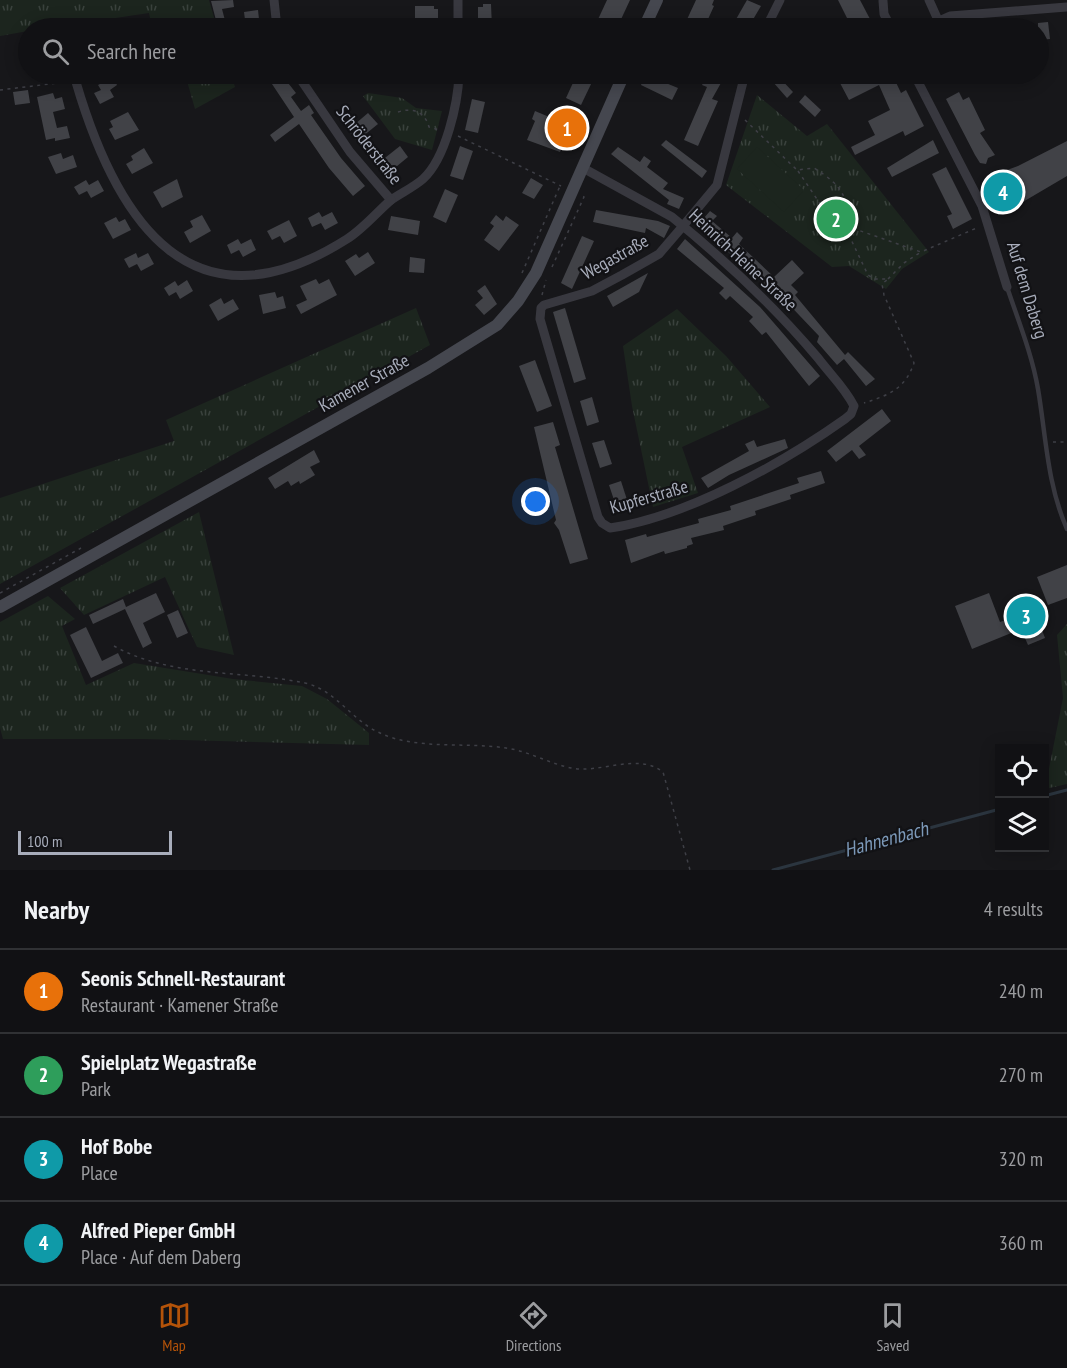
<!DOCTYPE html>
<meta charset="utf-8">
<style>
:root{--surface:#111114;--page:#1a1a1d;--text:#f1f3f6;--muted:#9c9da0;--line:#303134;--accent:#b45309}
body{margin:0;font-family:"PT Sans Narrow",sans-serif;background:var(--page);color:var(--text)}
.controls{position:absolute;right:18px;bottom:18px;display:grid;overflow:hidden;border-radius:0px;box-shadow:0 3px 15px #0003}
.controls button{width:54px;height:54px;display:grid;place-items:center;padding:0;border:0;border-bottom:2px solid var(--line);background:var(--surface);color:var(--text);font:30px sans-serif}
.scale{position:absolute;left:18px;bottom:15px;width:154px;box-sizing:border-box;padding-left:6px;border:3px solid #a8adbb;border-top:0;font-size:16px;line-height:21px;white-space:nowrap;color:#a8adbb;-webkit-text-stroke:4px #121215;paint-order:stroke}
.you{position:absolute;left:536px;top:502px;width:21px;height:21px;margin:-15px;border:4px solid #fff;border-radius:50%;background:#1a73e8;box-shadow:0 0 0 9px #1a73e833}
.badge{display:grid;place-items:center;width:39px;height:39px;border-radius:50%;background:var(--accent);color:#fff;font-size:20px;font-weight:700}
.pin{position:absolute;translate:-50% -50%;border:3px solid #fff;box-shadow:0 2px 6px #0006}
.list{margin:0;padding:0;list-style:none}
h2{display:flex;justify-content:space-between;align-items:center;height:78px;margin:0;padding:0 24px;font-size:26px}
h2 small{font-size:20px;font-weight:400;color:var(--muted)}
.list li{display:grid;grid-template-columns:39px 1fr auto;gap:18px;align-items:center;box-sizing:border-box;height:84px;padding:0 24px;border-top:2px solid var(--line)}
.list b{display:block;font-size:22px;white-space:nowrap}
.list p{margin:0;font-size:20px;white-space:nowrap;color:var(--muted)}
.list em{font-size:20px;font-style:normal;color:var(--muted)}
.icon{flex:none;width:33px;height:33px;fill:none;stroke:currentColor;stroke-width:2;stroke-linecap:round;stroke-linejoin:round}
.map{position:relative;flex:none;width:1067px;height:870px;overflow:hidden}
.search{position:absolute;background:var(--surface);box-shadow:0 3px 15px #0003;left:18px;right:18px;top:18px;height:66px;display:flex;align-items:center;gap:15px;box-sizing:border-box;padding:0 21px;border-radius:33px;color:var(--muted);font-size:22px}
.sheet{height:414px;background:var(--surface)}
nav{display:flex;justify-content:space-around;align-items:center;box-sizing:border-box;height:84px;border-top:2px solid var(--line);background:var(--surface);font-size:16px;color:var(--muted)}
nav a{display:grid;justify-items:center;gap:3px}
nav .on{color:var(--accent)}
.map>svg:first-child{display:block}
.grass{fill:url(#grass-tufts)}
.pitch{fill:#1c251e}
.lines{fill:none;stroke-linecap:round;stroke-linejoin:round}
.stream{stroke:#2b353f;stroke-width:3}
.building{fill:#414247}
.path{stroke:#3e3f46;stroke-width:1.5;stroke-dasharray:3 4.5;stroke-linecap:butt}
.lane{stroke:#38383f;stroke-width:4.5}
.street{stroke:#38383f;stroke-width:9}
.secondary{stroke:#45474f;stroke-width:12}
.labels{text-anchor:middle;stroke-width:4.5;stroke-linejoin:round;paint-order:stroke}
.street-label{font-size:18px;fill:#a8adbb;stroke:#121215}
.water-label{font-size:20px;font-style:italic;fill:#7c99b9;stroke:#121215}
</style>
<div class="map">
<svg width="1067" height="870" viewBox="0 0 1067 870">
<defs>
<pattern id="grass-tufts" width="24" height="20" patternUnits="userSpaceOnUse" patternTransform="scale(1.5)"><rect width="24" height="20" fill="#1c251e"/><path d="M3 7l-1-3M5 7V3M7 7l1-3M15 17l-1-3M17 17v-4M19 17l1-3" fill="none" stroke="#3a423d"/></pattern>
</defs>
<rect width="100%" height="100%" fill="#17171a"/>
<g class="grass">
<polygon points="0,0 209,0 217,28 152,28 149,13 48,28 28,28 28,31 0,36"/>
<polygon points="185,74 231,74 235,87 195,109"/>
<polygon points="368,93 402,98 416,108 442,111 432,150 395,139 363,96"/>
<polygon points="757,95 807,136 827,124 929,252 902,269 886,289 849,266 832,267 726,185"/>
<polygon points="416,308 430,345 0,584 0,498 174,441 166,420"/>
<polygon points="677,309 726,356 770,407 682,447 698,493 653,507 632,406 623,346"/>
<polygon points="199,512 234,655 197,647 165,577 84,615 60,588"/>
<polygon points="48,596 75,619 62,626 86,685 134,663 233,679 302,686 327,699 369,733 369,745 144,739 3,739 0,728 0,622"/>
<polygon points="1067,624 1067,784 1045,789 1063,698 1057,635"/>
</g>
<polygon class="pitch" points="757,147 804,190 784,212 737,169"/>
<g class="lines">
<g class="stream">
<polyline points="1044,796 1067,790"/>
<polyline points="773,870 1000,809"/>
</g>
</g>
<g class="building">
<polygon points="233,0 234,7 222,9 227,28 218,28 211,1"/>
<polygon points="607,0 630,0 617,28 594,28"/>
<polygon points="696,0 714,0 712,5 714,6 704,28 683,28"/>
<polygon points="747,0 761,6 748,28 731,28"/>
<polygon points="838,0 860,0 870,19 852,28"/>
<polygon points="483,4 491,4 492,28 478,28 478,7 483,7"/>
<polygon points="415,6 434,6 434,9 438,9 438,28 415,28"/>
<polygon points="258,10 260,28 246,28 244,12"/>
<polygon points="1048,22 1050,39 1038,40 1038,23"/>
<polygon points="281,74 296,93 291,97 301,111 309,105 314,113 311,115 341,158 365,186 353,196 329,168 299,124 275,142 270,135 294,117 270,81"/>
<polygon points="577,74 593,80 581,105 566,98"/>
<polygon points="645,74 664,74 661,81 678,88 672,100 641,85"/>
<polygon points="708,74 726,74 712,99 718,101 698,146 684,140 707,87 702,85"/>
<polygon points="754,74 777,75 793,92 787,98 773,82"/>
<polygon points="858,74 892,74 901,93 906,90 924,126 905,136 903,131 855,155 851,147 875,135 868,121 890,110 879,85 849,100 840,83"/>
<polygon points="113,77 117,85 110,90 114,97 100,104 94,93 101,90 98,85"/>
<polygon points="28,90 30,103 15,105 13,92"/>
<polygon points="959,92 963,100 969,97 985,130 980,133 995,155 988,158 986,164 980,163 975,155 946,99"/>
<polygon points="53,93 55,99 62,97 65,109 53,112 57,128 67,126 70,138 55,141 55,138 46,140 37,97"/>
<polygon points="805,95 821,110 815,117 799,102"/>
<polygon points="472,99 485,102 478,133 465,130"/>
<polygon points="535,111 554,119 557,113 574,121 560,152 527,140 535,121 532,119"/>
<polygon points="128,112 139,130 115,140 109,129 113,127 110,121"/>
<polygon points="368,113 378,124 357,141 348,130"/>
<polygon points="666,140 707,171 702,178 661,145"/>
<polygon points="933,140 939,153 892,177 887,168"/>
<polygon points="1067,141 1067,176 1004,213 988,177 1018,166"/>
<polygon points="400,146 408,157 385,176 376,165"/>
<polygon points="460,146 473,151 463,180 450,176"/>
<polygon points="618,147 640,162 644,156 651,161 647,167 668,183 663,189 684,198 679,209 667,204 669,200 611,154"/>
<polygon points="144,148 153,163 132,174 126,164 133,160 131,156"/>
<polygon points="61,153 63,159 73,155 77,167 56,174 48,157"/>
<polygon points="946,167 972,219 953,229 947,216 952,214 932,174"/>
<polygon points="531,178 543,185 534,199 522,193"/>
<polygon points="177,179 183,197 162,208 153,192"/>
<polygon points="86,180 89,185 98,180 104,191 91,198 87,191 79,195 74,187"/>
<polygon points="445,189 458,195 446,223 433,217"/>
<polygon points="596,210 658,221 670,226 664,238 646,228 645,233 593,222"/>
<polygon points="710,211 717,216 712,221 732,238 737,232 743,238 739,244 774,277 792,260 804,273 791,285 798,292 795,295 845,355 848,352 875,379 866,386 844,359 837,365 817,342 819,336 780,295 768,284 766,286 698,225"/>
<polygon points="319,212 322,217 332,212 338,223 325,230 321,223 312,227 308,218"/>
<polygon points="202,215 211,231 190,243 184,232 193,227 190,221"/>
<polygon points="496,215 503,221 506,216 519,225 499,251 484,240 494,226 490,223"/>
<polygon points="391,216 420,221 418,235 388,230"/>
<polygon points="116,217 119,222 125,219 131,230 113,239 104,223"/>
<polygon points="289,220 297,236 284,243 280,236 272,240 267,231"/>
<polygon points="582,236 594,241 572,289 561,283"/>
<polygon points="238,239 241,244 251,239 256,250 243,257 239,250 231,254 227,245"/>
<polygon points="685,239 760,307 820,376 809,386 766,332 762,335 749,321 753,317 730,296 726,300 719,293 724,288 677,249"/>
<polygon points="368,252 375,263 355,276 345,261 356,254 359,258"/>
<polygon points="136,253 138,258 148,253 154,264 141,271 137,264 129,268 124,259"/>
<polygon points="410,257 425,259 424,273 409,272"/>
<polygon points="648,273 639,292 613,307 607,296"/>
<polygon points="316,279 319,284 329,279 337,295 301,314 296,305 307,300 300,286"/>
<polygon points="187,280 193,291 180,299 176,292 169,296 164,288 175,281 178,286"/>
<polygon points="485,285 497,304 484,315 475,305 483,298 477,291"/>
<polygon points="275,292 277,298 283,296 286,308 263,314 259,295"/>
<polygon points="221,298 224,304 233,299 239,309 218,321 209,305"/>
<polygon points="565,308 586,379 574,383 553,312"/>
<polygon points="535,360 552,406 537,412 519,366"/>
<polygon points="592,397 599,422 587,426 580,401"/>
<polygon points="882,409 891,421 859,446 866,455 859,459 852,450 836,462 827,451"/>
<polygon points="553,422 560,445 555,447 588,559 570,564 559,530 554,523 556,520 534,427"/>
<polygon points="785,439 788,448 729,475 708,488 701,478 749,451 745,444 754,440 757,447"/>
<polygon points="604,440 612,464 600,468 592,443"/>
<polygon points="314,450 320,462 310,467 315,475 300,484 299,481 291,486 288,481 275,489 268,478"/>
<polygon points="821,471 825,483 790,495 791,499 755,511 756,515 723,526 724,530 691,538 693,544 687,546 687,548 665,554 664,551 631,563 625,540 646,534 647,537 699,523 698,519 731,510 730,506 799,483 797,478"/>
<polygon points="621,481 629,506 617,509 609,485"/>
<polygon points="1067,565 1067,598 1048,605 1037,577"/>
<polygon points="156,593 165,612 143,623 152,643 143,648 125,609 93,624 89,615 123,599 126,607"/>
<polygon points="989,593 1000,622 1034,609 1045,638 1028,645 1021,629 972,649 955,606"/>
<polygon points="178,610 188,633 177,638 167,615"/>
<polygon points="86,627 102,661 118,653 123,663 91,678 70,635"/>
</g>
<g class="lines">
<g class="path">
<polyline points="0,90 66,82"/>
<path d="M398,112C413,107 425,112 429,127L439,130"/>
<path d="M745,120L797,170L814,168C844,187 845,194 852,228L921,252L979,227"/>
<polyline points="458,136 561,186"/>
<path d="M798,171L825,211L845,227L868,275L874,279H888L882,284L884,295L914,363C905,389 889,395 864,403"/>
<polyline points="552,267 584,197 582,196"/>
<polyline points="522,273 560,186"/>
<polyline points="888,279 904,263 921,252"/>
<polyline points="542,295 546,280"/>
<polyline points="1053,442 1067,442"/>
<polyline points="0,593 81,548"/>
<path d="M114,646C171,678 243,670 305,683C336,690 352,721 380,733C415,750 467,742 506,748C528,751 548,763 571,768C600,774 638,752 663,772L690,870"/>
</g>
<path class="lane" d="M1007,287C1018,320 1032,354 1038,389C1046,436 1047,484 1067,529"/>
<g class="street">
<polyline points="274,0 277,28"/>
<polyline points="458,0 458,28"/>
<polyline points="929,0 938,20"/>
<polyline points="883,1 884,14 891,28"/>
<polyline points="766,28 780,0"/>
<polyline points="923,28 950,16 1067,7"/>
<path d="M297,74L350,152L391,200C401,193 414,187 423,179C446,158 458,103 459,74"/>
<polyline points="914,74 982,206 1007,287"/>
<path d="M76,82C117,222 192,337 347,239C363,229 377,212 391,200"/>
<path d="M583,168L672,217C725,260 774,306 818,358C830,374 845,388 854,406L851,414L845,419C783,463 686,517 610,528L602,523L598,517L540,319L541,308L544,305L592,291L622,275L659,254L683,226L717,185L745,74"/>
</g>
<g class="secondary">
<polyline points="644,28 657,0"/>
<polyline points="0,607 428,368 497,325 518,301 536,273 624,74"/>
</g>
</g>
<g class="labels">
<g class="street-label">
<text transform="translate(369 145) rotate(52)" y="6">Schröderstraße</text>
<text transform="translate(615 257) rotate(-29)" y="6">Wegastraße</text>
<text transform="translate(743 260) rotate(43)" y="6">Heinrich-Heine-Straße</text>
<text transform="translate(1027 290) rotate(73)" y="6">Auf dem Daberg</text>
<text transform="translate(364 383) rotate(-29)" y="6">Kamener Straße</text>
<text transform="translate(649 497) rotate(-16)" y="6">Kupferstraße</text>
</g>
<g class="water-label">
<text transform="translate(886 839) rotate(-15)" y="7">Hahnenbach</text>
</g>
</g>
</svg>
<div class="controls">
<button><svg class="icon" aria-label="locate" viewBox="0 0 24 24"><circle cx="12" cy="12" r="6"/><path d="M12 2v4M12 18v4M2 12h4M18 12h4"/></svg></button>
<button><svg class="icon" aria-label="layers" viewBox="0 0 24 24"><path d="M12 4l9 5-9 5-9-5zM3 14l9 5 9-5"/></svg></button>
</div>
<div class="scale">100 m</div>
<div class="you"></div>
<div class="pin badge" style="left:567px;top:128px;background:#e8710a">1</div>
<div class="pin badge" style="left:836px;top:219px;background:#2e9e5b">2</div>
<div class="pin badge" style="left:1026px;top:616px;background:#0f9aa8">3</div>
<div class="pin badge" style="left:1003px;top:192px;background:#0f9aa8">4</div>
<div class="search"><svg class="icon" aria-label="search" viewBox="0 0 24 24"><circle cx="10" cy="10" r="6"/><path d="M15 15l6 6"/></svg>Search here</div>
</div>
<section class="sheet">
<h2>Nearby<small>4 results</small></h2>
<ul class="list">
<li><span class="badge" style="background:#e8710a">1</span><div><b>Seonis Schnell-Restaurant</b><p>Restaurant · Kamener Straße</p></div><em>240 m</em></li>
<li><span class="badge" style="background:#2e9e5b">2</span><div><b>Spielplatz Wegastraße</b><p>Park</p></div><em>270 m</em></li>
<li><span class="badge" style="background:#0f9aa8">3</span><div><b>Hof Bobe</b><p>Place</p></div><em>320 m</em></li>
<li><span class="badge" style="background:#0f9aa8">4</span><div><b>Alfred Pieper GmbH</b><p>Place · Auf dem Daberg</p></div><em>360 m</em></li>
</ul>
</section>
<nav>
<a class="on"><svg class="icon" aria-label="map" viewBox="0 0 24 24"><path d="M3 6l6-2 6 2 6-2v14l-6 2-6-2-6 2zM9 4v14M15 6v14"/></svg>Map</a>
<a><svg class="icon" aria-label="directions" viewBox="0 0 24 24"><path d="M12 3l9 9-9 9-9-9zM9 14v-3h6M13 9l2 2-2 2"/></svg>Directions</a>
<a><svg class="icon" aria-label="saved" viewBox="0 0 24 24"><path d="M7 4h10v16l-5-4-5 4z"/></svg>Saved</a>
</nav>
